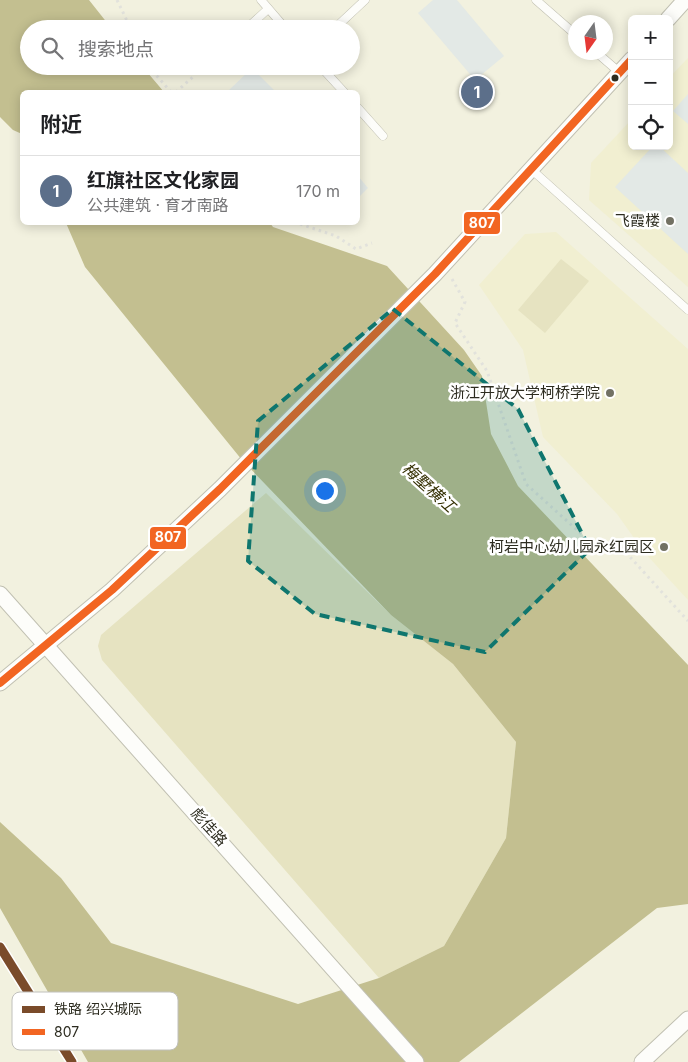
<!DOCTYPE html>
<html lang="zh">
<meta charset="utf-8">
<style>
:root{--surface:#fff;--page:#f2f2f2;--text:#202124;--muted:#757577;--line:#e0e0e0;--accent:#727163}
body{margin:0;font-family:Inter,"Noto Sans SC",sans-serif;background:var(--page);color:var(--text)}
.controls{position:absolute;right:15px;top:15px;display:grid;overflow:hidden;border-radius:8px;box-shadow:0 2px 12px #0003}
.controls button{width:45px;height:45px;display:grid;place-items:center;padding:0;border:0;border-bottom:1px solid var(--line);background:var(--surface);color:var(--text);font:25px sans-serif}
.compass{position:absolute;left:568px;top:15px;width:45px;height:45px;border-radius:50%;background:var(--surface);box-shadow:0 2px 12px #0003;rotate:194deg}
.you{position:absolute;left:324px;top:490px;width:18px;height:18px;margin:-12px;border:4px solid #fff;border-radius:50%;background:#1a73e8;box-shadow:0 0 0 8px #1a73e833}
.badge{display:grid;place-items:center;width:32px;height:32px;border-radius:50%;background:var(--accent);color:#fff;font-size:16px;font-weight:700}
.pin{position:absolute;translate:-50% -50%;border:2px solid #fff;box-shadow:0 1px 5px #0006}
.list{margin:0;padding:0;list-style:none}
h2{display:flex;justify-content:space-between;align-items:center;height:65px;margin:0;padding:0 20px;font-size:21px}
h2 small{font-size:16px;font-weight:400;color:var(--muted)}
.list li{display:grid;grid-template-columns:32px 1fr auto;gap:15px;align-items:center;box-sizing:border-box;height:70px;padding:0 20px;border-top:1px solid var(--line)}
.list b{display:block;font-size:19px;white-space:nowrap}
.list p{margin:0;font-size:16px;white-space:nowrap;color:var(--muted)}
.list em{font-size:16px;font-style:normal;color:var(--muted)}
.icon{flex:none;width:28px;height:28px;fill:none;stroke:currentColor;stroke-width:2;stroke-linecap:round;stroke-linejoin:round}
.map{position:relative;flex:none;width:688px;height:1062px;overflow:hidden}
.search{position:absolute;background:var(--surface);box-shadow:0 2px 12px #0003;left:20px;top:20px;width:340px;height:55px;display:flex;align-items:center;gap:12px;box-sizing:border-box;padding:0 18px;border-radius:28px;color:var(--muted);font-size:19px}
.panel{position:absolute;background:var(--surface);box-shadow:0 2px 12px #0003;left:20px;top:90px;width:340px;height:135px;border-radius:8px}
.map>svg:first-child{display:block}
.built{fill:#f1efd1}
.green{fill:#e6e3c1}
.water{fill:#c3bf90}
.building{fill:#e3e9e6}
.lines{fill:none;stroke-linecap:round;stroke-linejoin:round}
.service-casing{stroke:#c1c0b2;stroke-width:9}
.minor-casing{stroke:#c1c0b2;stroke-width:17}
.path{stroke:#e2e2dc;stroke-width:3;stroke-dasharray:2.5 4;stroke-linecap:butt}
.service{stroke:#fdfdfa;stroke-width:8}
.minor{stroke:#fdfdfa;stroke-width:15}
.bus-1-casing{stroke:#fff;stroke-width:11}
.bus-1{stroke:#f26522;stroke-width:8}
.rail-1-casing{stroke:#fff;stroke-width:12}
.rail-1{stroke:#7a4b2a;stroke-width:9}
.marked{fill:#0f766e;fill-opacity:0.2;stroke:#0f766e;stroke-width:4;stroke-dasharray:10 6;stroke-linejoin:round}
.bus-dot{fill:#2d2c20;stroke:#fff;stroke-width:2}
.poi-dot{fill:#727163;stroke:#fff;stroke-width:2}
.labels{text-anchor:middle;stroke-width:5;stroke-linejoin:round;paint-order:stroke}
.poi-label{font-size:15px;fill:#2d2c20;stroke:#fff;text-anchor:end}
.street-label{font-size:15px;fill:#2d2c20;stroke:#fff}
.water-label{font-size:16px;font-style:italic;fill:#332e00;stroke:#fff}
.key{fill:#fff;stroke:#c0c0bc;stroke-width:1}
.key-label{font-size:14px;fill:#2d2c20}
.line-badge{stroke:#fff;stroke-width:2}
.badge-label{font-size:14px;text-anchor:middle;font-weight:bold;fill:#fff}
</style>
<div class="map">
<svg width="688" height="1062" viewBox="0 0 688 1062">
<rect width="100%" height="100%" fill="#f2f1df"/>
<g class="built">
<polygon points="688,58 688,287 589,200 591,163 632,119 632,146 669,146 669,78"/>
<polygon points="556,232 688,349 688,600 644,552 617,514 543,437 523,350 479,285 525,234"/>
</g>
<g class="green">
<polygon points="561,259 589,281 545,333 518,310"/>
<polygon points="266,493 391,615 453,664 516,742 506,838 444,946 379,978 102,660 98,646 101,635"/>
</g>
<g class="water">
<polygon points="0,0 89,0 112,29 29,29 29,66 142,66 164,92 22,92 22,134 13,130 0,117"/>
<polygon points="66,223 270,223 273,227 387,266 464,350 482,376 491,434 518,486 688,665 688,904 657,908 459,1062 88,1062 0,908 0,822 61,878 111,943 298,1004 379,978 444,946 506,838 516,742 453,664 391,615 242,460 85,267"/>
</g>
<g class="building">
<polygon points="433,0 457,0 504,56 475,80 418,13"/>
<polygon points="252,68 276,92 227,92"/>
<polygon points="688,94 688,124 673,111"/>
<polygon points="653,146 659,146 688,173 688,254 615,187"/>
<polygon points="358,176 368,188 358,198"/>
</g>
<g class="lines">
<g class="service-casing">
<g id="service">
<polyline points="261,0 286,29"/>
<polyline points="536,0 576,35"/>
<polyline points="246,29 268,9"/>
<polyline points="334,29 365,0"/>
<polyline points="596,52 619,72"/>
<polyline points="320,66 344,92"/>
<polyline points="202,69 205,66"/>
<polyline points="358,108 383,136"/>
<polyline points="532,170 688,310"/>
</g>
</g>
<g class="minor-casing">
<g id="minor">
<polyline points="668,19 685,0"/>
<polyline points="0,594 416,1062"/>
<polyline points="0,683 112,590 220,489 435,274 632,59"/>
<polyline points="642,1062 688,1019"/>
</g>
</g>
<g class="path">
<polyline points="117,0 131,29"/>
<polyline points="148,66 171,92"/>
<polyline points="176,92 194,76"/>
<polyline points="294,222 336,236 356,249 372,243"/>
<polyline points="452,279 465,302 455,323 487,371 526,484 587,539 622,548 688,621"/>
</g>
<use href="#service" class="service"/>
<use href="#minor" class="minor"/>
<g class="bus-1-casing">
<polyline id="bus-1" points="0,683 112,590 220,489 435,274 632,59"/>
</g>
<use href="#bus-1" class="bus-1"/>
<g class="rail-1-casing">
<polyline id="rail-1" points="0,947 72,1062"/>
</g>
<use href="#rail-1" class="rail-1"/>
</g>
<path class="marked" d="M393,309L518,409L590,549L485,652L315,614L248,561L258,421Z"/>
<circle class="bus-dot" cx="615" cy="78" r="4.5"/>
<g class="poi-dot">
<circle cx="670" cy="221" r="5"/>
<circle cx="610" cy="393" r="5"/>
<circle cx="664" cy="547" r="5"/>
</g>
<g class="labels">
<g class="poi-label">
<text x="660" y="226">飞霞楼</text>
<text x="600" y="398">浙江开放大学柯桥学院</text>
<text x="654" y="552">柯岩中心幼儿园永红园区</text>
</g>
<g class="street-label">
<text transform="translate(209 827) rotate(48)" y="5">彪佳路</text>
</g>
<g class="water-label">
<text transform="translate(429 487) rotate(42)" y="6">梅墅横江</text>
</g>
</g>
<rect x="12" y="992" width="166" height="58" rx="8" class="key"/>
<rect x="22" y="1006" width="23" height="7" fill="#7a4b2a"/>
<rect x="22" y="1029" width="23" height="6" fill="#f26522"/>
<g class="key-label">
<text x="54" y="1014">铁路 绍兴城际</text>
<text x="54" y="1037">807</text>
</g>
<g class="line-badge">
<rect x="463" y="211" width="38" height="24" rx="5" fill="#f26522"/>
<rect x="149" y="526" width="38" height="24" rx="5" fill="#f26522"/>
</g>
<g class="badge-label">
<text x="482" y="228">807</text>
<text x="168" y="542">807</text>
</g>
</svg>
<div class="controls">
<button>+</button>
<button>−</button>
<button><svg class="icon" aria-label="locate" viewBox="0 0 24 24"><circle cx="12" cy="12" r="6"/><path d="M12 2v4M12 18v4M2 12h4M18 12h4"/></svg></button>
</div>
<svg class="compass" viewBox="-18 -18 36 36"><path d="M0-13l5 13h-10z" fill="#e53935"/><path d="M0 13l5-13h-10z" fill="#757577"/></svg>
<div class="you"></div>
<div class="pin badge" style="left:477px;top:92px;background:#5c6f8a">1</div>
<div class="search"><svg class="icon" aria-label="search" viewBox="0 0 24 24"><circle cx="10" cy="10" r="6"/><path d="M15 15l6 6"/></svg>搜索地点</div>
<section class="panel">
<h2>附近<small></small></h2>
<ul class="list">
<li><span class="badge" style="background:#5c6f8a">1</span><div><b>红旗社区文化家园</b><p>公共建筑 · 育才南路</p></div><em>170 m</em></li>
</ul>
</section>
</div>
